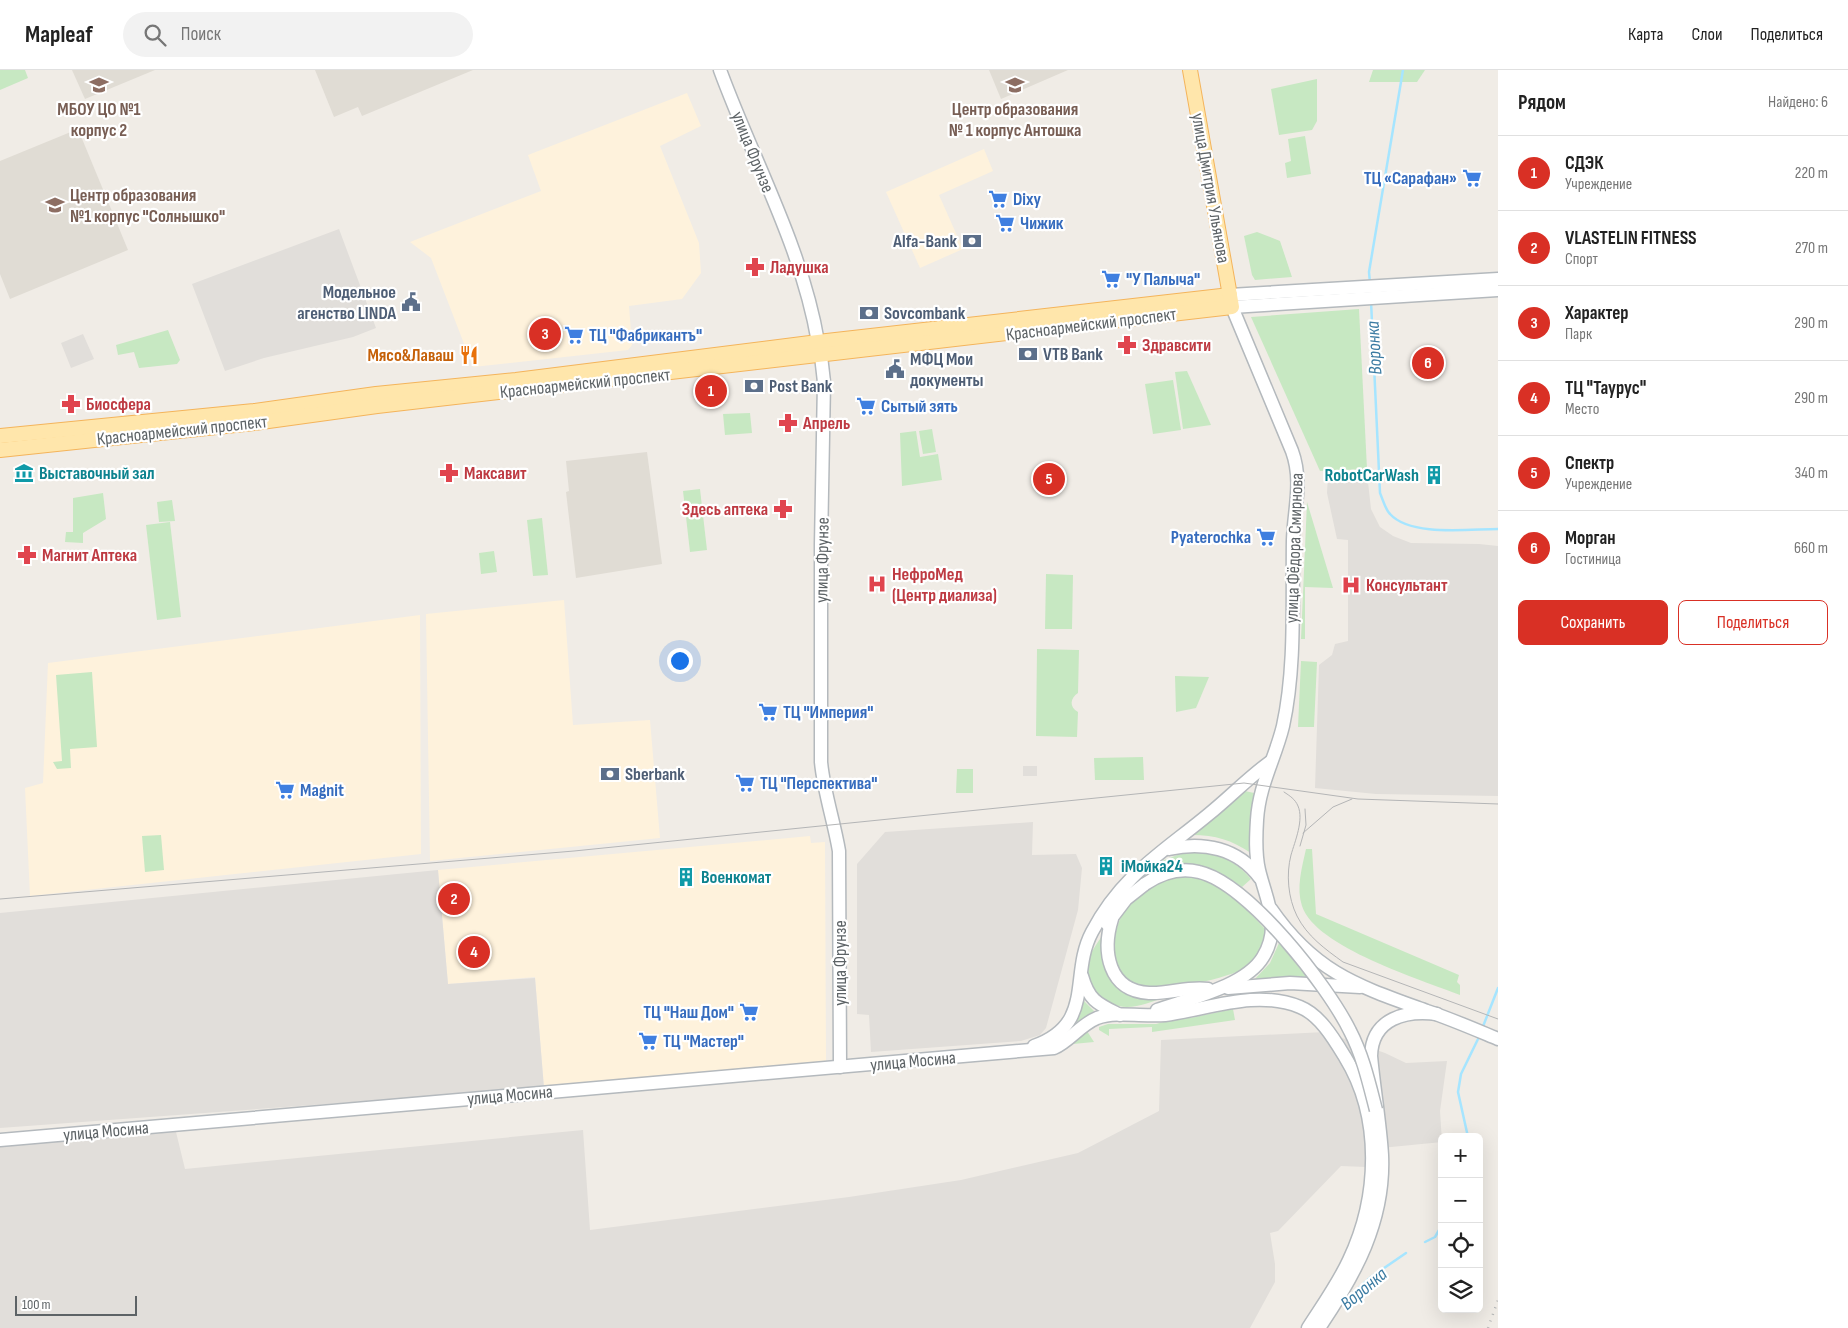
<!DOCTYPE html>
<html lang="ru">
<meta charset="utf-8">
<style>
:root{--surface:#fff;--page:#f2f2f2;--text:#222;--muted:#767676;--line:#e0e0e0;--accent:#d93025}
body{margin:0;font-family:"Sofia Sans Condensed",sans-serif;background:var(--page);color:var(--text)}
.controls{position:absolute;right:15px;bottom:15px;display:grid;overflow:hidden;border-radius:8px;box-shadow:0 5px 20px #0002}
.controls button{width:45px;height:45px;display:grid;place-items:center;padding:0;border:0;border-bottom:1px solid var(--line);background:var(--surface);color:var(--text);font:25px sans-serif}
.scale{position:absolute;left:15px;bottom:12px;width:122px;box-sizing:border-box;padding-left:5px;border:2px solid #5d6366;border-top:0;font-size:14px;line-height:18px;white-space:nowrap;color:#5d6366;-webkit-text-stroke:4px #fff;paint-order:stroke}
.you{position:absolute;left:679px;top:590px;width:18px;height:18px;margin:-12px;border:4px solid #fff;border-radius:50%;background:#1a73e8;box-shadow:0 0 0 8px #1a73e833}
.badge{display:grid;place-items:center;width:32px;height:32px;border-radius:50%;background:var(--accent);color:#fff;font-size:16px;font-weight:700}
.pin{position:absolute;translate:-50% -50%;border:2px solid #fff;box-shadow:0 1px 5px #0006}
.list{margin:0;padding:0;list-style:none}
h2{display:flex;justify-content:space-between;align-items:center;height:65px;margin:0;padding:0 20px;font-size:21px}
h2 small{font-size:16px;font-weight:400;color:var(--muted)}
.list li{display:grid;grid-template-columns:32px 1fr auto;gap:15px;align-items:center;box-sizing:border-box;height:75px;padding:0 20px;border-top:1px solid var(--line)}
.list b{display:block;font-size:19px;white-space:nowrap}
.list p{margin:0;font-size:16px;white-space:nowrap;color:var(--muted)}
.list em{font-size:16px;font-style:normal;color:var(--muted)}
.actions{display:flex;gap:10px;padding:15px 20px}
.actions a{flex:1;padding:11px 0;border:1px solid var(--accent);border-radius:8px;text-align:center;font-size:18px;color:var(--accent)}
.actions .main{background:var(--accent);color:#fff}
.icon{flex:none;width:28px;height:28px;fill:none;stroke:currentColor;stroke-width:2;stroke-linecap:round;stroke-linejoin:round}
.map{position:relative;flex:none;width:1498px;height:1258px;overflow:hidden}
header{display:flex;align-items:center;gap:30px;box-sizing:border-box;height:70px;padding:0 25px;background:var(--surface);border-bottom:1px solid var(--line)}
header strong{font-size:24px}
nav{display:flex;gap:28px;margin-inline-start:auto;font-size:18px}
.search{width:350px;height:45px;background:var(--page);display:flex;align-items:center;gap:12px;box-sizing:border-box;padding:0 18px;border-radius:28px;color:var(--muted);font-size:19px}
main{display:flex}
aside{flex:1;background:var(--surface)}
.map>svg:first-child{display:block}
.commercial{fill:#fef2dc}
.industrial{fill:#e1deda}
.education{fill:#e0dcd4}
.green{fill:#c7e8c2}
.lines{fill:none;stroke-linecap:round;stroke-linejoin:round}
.stream{stroke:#a6e5ff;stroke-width:2.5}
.secondary-casing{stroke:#b4b9bd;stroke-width:15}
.primary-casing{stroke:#f4b45b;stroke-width:16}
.secondary{stroke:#fff;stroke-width:12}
.primary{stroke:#ffe6ab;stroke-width:14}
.tram{stroke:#b4b5b6;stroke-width:1}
.rail{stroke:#b4b5b6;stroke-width:2.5;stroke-dasharray:1 6;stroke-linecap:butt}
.secondary-bridge-casing{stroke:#b4b9bd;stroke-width:15;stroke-linecap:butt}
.secondary-bridge{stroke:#fff;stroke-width:12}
.labels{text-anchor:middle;stroke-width:4.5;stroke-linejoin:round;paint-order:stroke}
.education-label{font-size:18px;font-weight:bold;fill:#785e54;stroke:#fff}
.street-label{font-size:18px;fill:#5d6366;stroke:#fff}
.shop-label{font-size:18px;font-weight:bold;fill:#366cbe;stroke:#fff;text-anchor:start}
.service-label{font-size:18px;font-weight:bold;fill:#4e5e75;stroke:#fff;text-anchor:start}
.health-label{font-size:18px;font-weight:bold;fill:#be3a42;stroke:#fff;text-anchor:start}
.food-label{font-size:18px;font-weight:bold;fill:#c56008;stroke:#fff;text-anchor:end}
.culture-label{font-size:18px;font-weight:bold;fill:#0d838f;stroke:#fff;text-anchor:start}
.water-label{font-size:19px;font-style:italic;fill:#3b7ba2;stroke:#fff}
</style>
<header>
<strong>Mapleaf</strong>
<div class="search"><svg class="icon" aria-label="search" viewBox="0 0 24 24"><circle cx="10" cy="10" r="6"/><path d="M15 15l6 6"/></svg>Поиск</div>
<nav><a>Карта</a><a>Слои</a><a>Поделиться</a></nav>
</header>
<main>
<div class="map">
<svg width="1498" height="1258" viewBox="0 0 1498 1258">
<rect width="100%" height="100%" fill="#f0ece6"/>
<g class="commercial">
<polygon points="687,23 701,56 660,76 699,173 701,203 682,229 629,236 632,275 628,280 473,297 431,188 410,172 541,121 528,85"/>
<polygon points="984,79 993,101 939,125 963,179 920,198 886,122"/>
<polygon points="564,530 573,655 650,650 660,768 430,791 426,544"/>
<polygon points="420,545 421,784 30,826 25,718 43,713 48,593"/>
<polygon points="810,766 811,773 825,772 826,991 544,1018 535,907 448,914 438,800"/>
</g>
<g class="industrial">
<polygon points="339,159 376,258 353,267 264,288 225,301 192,214"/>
<polygon points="83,264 94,289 71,298 61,273"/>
<polygon points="1367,403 1371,439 1380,457 1393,466 1411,473 1479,474 1498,476 1498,726 1376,724 1315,718 1319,595 1332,585 1335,574 1348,571 1348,470 1337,469 1327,423 1328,406"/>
<rect x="1023" y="696" width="14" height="10"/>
<polygon points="1033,752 1032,785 1076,784 1082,798 1078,840 1046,958 1040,965 1021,971 871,982 869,945 857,944 857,794 885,762"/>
<polygon points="438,800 448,914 535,908 544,1018 0,1058 0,843"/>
<polygon points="1325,962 1385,983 1406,993 1447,991 1440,1041 1442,1072 1381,1078 1366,1097 1341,1096 1278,1161 1270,1163 1275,1194 1275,1212 1250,1258 0,1258 0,1075 176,1062 185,1099 583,1060 590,1160 849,1127 961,1110 1078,1083 1159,1041 1161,970"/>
</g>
<g class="education">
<polygon points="72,0 155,0 85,29"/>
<polygon points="315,0 473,0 362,46 358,37 334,47"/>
<polygon points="989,0 1068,0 1001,29"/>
<polygon points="78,59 128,180 10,229 0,204 0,91"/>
<polygon points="647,382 662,494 576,508 566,422 569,421 566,391"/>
</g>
<g class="green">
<polygon points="0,0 25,0 28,8 0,20"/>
<polygon points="1373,0 1425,0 1417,12 1369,12"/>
<polygon points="1317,9 1317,51 1312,60 1279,65 1271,19"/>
<polygon points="1305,66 1311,104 1287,108 1285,93 1291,91 1288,69"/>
<polygon points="1257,162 1280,171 1292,207 1255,210 1252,205 1244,166"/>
<polygon points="1359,239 1367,399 1320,401 1251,247"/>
<polygon points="168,260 180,290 177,294 139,298 134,282 118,285 116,275"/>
<polygon points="1187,301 1211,355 1183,359 1175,302"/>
<polygon points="1173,310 1181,360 1153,364 1145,314"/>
<polygon points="750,343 752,363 725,365 723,344"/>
<polygon points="932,359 936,382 923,384 919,361"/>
<polygon points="916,361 920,387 938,384 942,410 902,416 900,363"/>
<polygon points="700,419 707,480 690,482 683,421"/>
<polygon points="103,423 106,449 83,463 83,473 65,472 66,462 73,462 73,428"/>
<polygon points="172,430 175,451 159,452 157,432"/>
<polygon points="1307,432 1333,518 1305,517 1305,569 1301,569"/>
<polygon points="542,448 548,505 533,506 527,450"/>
<polygon points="170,452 181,547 157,550 146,455"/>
<polygon points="494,481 497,502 481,504 479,483"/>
<polygon points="1046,504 1073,505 1072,559 1045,559"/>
<path d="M1037,579L1079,580L1078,623C1070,628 1069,637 1078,642L1077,667L1036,666Z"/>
<polygon points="1301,591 1317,592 1314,657 1298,657"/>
<polygon points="92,602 97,677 70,679 71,698 57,699 53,692 62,691 56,605"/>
<polygon points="1175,606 1209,607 1196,638 1176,642"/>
<polygon points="1143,687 1144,710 1095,710 1094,688"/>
<polygon points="957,699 973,699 973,723 956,723"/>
<path d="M1245,721L1254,723L1250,754L1251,783C1231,770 1216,765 1192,765Z"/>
<polygon points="161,765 164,800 145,802 142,766"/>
<path d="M1306,779H1312L1316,844L1459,905L1457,912L1460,915V925C1422,910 1315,877 1302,836C1296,818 1302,797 1306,779Z"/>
<path d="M1203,782C1223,786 1238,793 1251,809L1242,817C1209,794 1180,786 1143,807L1142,804C1161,789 1178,782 1203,782Z"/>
<path d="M1176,807C1216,804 1241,833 1266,860C1263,873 1260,886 1251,894C1236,908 1165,921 1144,919C1139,918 1128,912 1124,909C1113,899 1112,887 1114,874C1118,836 1139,818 1176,807Z"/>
<path d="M1103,865L1111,905L1164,928C1152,931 1140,937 1127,937C1105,937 1081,917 1088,892C1090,883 1097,873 1103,865Z"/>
<polygon points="1279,873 1308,908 1253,911 1270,893"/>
<polygon points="1084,931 1094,941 1071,956"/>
<polygon points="1233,939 1235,950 1152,962 1152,957 1109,959 1109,966 1099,960 1099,957 1108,954 1156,954 1189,945 1190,948"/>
<polygon points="1087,961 1094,972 1073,974"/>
</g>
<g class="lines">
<g class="stream">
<polyline points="1370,213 1369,202 1403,0"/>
<path d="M1371,231L1380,423C1383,430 1385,439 1390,444C1411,467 1469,459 1498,459"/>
<polyline points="1482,959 1498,918"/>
<polyline points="1468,1067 1458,1022 1461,1004 1479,967"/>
<polyline points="1425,1172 1435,1167 1442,1155"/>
<polyline points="1342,1233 1371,1207 1406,1183"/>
</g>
<g class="secondary-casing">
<g id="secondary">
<path d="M720,0C753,90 802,177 818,272"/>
<polyline points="1230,225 1498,209"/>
<path d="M821,286L824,312L821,475V692C824,723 834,751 839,781L840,997"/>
<path d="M1169,779C1203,771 1238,778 1260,808"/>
<path d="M1271,839C1315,903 1358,916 1427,941C1451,949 1474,959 1498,969"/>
<path d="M1112,849C1102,881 1108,921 1149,923C1169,924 1188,916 1208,919"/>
<polyline points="1107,854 1126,829 1145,814"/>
<path d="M1082,906C1089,931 1098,934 1120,945"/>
<polyline points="1228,918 1290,913 1360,917"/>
<path d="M1157,940C1188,929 1246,916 1263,887C1282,856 1266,830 1259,800C1255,784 1256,766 1257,750C1259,715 1275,689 1283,656C1296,597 1292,530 1293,470C1294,439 1303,411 1292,381L1232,237L1498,220"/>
<path d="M1034,976C1096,954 1069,905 1092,862C1122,805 1162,783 1209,744C1230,727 1248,708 1270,692"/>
<path d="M0,1070L1054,978C1070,971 1080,955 1097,948C1117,941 1144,947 1165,945C1209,939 1256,919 1300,937C1320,945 1334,969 1345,987C1382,1047 1379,1127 1349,1190C1338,1214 1322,1236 1308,1258"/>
<path d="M1319,1258C1355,1205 1385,1151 1382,1085C1380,1052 1374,1019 1371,986C1372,948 1406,940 1437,944"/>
</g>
</g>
<g class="primary-casing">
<g id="primary">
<polyline points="0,366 254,341 376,324 516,310 818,272 1230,225"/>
<polyline points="0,380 254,353 377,336 1232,237 1190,0"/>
</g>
</g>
<use href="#secondary" class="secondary"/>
<use href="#primary" class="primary"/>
<g class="tram">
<path d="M1284,722C1290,726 1295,729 1298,736C1304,750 1295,771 1291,785C1286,804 1288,828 1297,846C1307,866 1325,879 1343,892L1498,949"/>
<polyline points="1303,763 1333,737 1352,729"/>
<polyline points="1300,776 1306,755 1305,739"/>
<polyline points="0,829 574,781 1244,713 1358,729 1498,734"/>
</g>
<polyline class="rail" points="1488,1258 1498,1230"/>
<g class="secondary-bridge-casing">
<path id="secondary-bridge" d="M1145,814C1160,804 1179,797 1199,802C1248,813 1328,916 1350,961C1363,986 1369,1013 1376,1040"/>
</g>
<use href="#secondary-bridge" class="secondary-bridge"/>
</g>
<defs>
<g id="school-bare" transform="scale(1.5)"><path d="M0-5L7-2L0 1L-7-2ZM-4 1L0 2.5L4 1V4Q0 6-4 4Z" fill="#8d6e63" stroke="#fff" stroke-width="2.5" paint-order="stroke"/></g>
<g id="supermarket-bare" transform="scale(1.5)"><path d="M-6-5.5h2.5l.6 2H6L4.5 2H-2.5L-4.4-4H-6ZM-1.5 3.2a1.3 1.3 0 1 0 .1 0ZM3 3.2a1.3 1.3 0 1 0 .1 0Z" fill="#3f7fe0" stroke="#fff" stroke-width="2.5" paint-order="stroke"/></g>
<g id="bank-bare" transform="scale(1.5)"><path d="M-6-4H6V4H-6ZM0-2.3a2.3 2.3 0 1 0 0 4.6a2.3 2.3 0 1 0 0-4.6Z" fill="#5c6f8a" stroke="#fff" stroke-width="2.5" paint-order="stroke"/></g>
<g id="pharmacy-bare" transform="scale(1.5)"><path d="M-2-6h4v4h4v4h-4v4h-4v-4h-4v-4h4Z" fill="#e0444e" stroke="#fff" stroke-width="2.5" paint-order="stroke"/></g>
<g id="civic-bare" transform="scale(1.5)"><path d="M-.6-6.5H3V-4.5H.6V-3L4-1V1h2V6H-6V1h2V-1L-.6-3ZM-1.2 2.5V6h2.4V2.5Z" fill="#5c6f8a" stroke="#fff" stroke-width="2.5" paint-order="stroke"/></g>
<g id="restaurant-bare" transform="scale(1.5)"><path d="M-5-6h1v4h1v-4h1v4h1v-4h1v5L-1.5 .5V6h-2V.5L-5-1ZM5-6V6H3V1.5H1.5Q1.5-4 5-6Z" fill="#e8710a" stroke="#fff" stroke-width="2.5" paint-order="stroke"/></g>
<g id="museum-bare" transform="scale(1.5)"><path d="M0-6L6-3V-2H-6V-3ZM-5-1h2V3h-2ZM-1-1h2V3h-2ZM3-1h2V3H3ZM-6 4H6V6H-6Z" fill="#0f9aa8" stroke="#fff" stroke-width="2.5" paint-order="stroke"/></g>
<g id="building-bare" transform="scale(1.5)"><path d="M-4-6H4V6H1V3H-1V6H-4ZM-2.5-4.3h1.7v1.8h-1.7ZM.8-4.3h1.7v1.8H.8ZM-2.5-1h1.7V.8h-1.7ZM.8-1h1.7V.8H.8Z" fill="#0f9aa8" stroke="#fff" stroke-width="2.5" paint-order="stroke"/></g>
<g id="hospital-bare" transform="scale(1.5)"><path d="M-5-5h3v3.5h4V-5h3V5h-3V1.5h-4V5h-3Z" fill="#e0444e" stroke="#fff" stroke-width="2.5" paint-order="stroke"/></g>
</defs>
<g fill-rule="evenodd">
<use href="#school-bare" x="99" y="15"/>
<use href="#school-bare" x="1015" y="15"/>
<use href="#supermarket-bare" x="1472" y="108"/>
<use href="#supermarket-bare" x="998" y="129"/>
<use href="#school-bare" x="55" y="135"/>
<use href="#supermarket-bare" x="1005" y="153"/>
<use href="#bank-bare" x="972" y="171"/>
<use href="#pharmacy-bare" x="755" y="197"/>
<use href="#supermarket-bare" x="1111" y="209"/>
<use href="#civic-bare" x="411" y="232"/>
<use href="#bank-bare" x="869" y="243"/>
<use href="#supermarket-bare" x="574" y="265"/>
<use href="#pharmacy-bare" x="1127" y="275"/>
<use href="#bank-bare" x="1028" y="284"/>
<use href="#restaurant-bare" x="469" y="285"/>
<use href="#civic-bare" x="895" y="299"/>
<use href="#bank-bare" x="754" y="316"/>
<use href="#pharmacy-bare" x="71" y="334"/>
<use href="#supermarket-bare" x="866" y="336"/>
<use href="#pharmacy-bare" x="788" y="353"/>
<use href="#museum-bare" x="24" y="403"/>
<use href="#pharmacy-bare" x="449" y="403"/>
<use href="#building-bare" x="1434" y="405"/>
<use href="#pharmacy-bare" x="783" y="439"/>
<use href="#supermarket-bare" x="1266" y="467"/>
<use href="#pharmacy-bare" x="27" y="485"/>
<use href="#hospital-bare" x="877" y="514"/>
<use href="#hospital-bare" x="1351" y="515"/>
<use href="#supermarket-bare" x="768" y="642"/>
<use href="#bank-bare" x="610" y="704"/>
<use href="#supermarket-bare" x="745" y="713"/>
<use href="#supermarket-bare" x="285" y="720"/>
<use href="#building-bare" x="1106" y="796"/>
<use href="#building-bare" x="686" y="807"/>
<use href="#supermarket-bare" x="749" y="942"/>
<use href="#supermarket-bare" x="648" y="971"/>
</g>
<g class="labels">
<g class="education-label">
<text x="99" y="45">МБОУ ЦО №1<tspan x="99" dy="21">корпус 2</tspan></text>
<text x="1015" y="45">Центр образования<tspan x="1015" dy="21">№ 1 корпус Антошка</tspan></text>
<text x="70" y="131" text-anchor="start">Центр образования<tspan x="70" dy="21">№1 корпус "Солнышко"</tspan></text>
</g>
<g class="street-label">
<text transform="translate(753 82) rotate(68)" y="6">улица Фрунзе</text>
<text transform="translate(1211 118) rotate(80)" y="6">улица Дмитрия Ульянова</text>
<text transform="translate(1091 254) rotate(-7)" y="6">Красноармейский проспект</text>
<text transform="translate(585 313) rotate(-6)" y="6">Красноармейский проспект</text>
<text transform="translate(182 360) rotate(-6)" y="6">Красноармейский проспект</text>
<text transform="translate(1294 478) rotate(-88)" y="6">улица Фёдора Смирнова</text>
<text transform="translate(822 490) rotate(-89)" y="6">улица Фрунзе</text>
<text transform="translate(840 893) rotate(-90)" y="6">улица Фрунзе</text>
<text transform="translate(913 991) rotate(-5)" y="6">улица Мосина</text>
<text transform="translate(510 1025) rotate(-5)" y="6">улица Мосина</text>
<text transform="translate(106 1061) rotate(-5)" y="6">улица Мосина</text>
</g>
<g class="shop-label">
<text x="1457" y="114" text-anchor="end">ТЦ «Сарафан»</text>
<text x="1013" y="135">Dixy</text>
<text x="1020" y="159">Чижик</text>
<text x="1126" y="215">"У Палыча"</text>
<text x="589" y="271">ТЦ "Фабрикантъ"</text>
<text x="881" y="342">Сытый зять</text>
<text x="1251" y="473" text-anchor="end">Pyaterochka</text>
<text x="783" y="648">ТЦ "Империя"</text>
<text x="760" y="719">ТЦ "Перспектива"</text>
<text x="300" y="726">Magnit</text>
<text x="734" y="948" text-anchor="end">ТЦ "Наш Дом"</text>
<text x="663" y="977">ТЦ "Мастер"</text>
</g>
<g class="service-label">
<text x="957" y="177" text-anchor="end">Alfa-Bank</text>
<text x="396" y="228" text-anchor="end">Модельное<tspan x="396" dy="21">агенство LINDA</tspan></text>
<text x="884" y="249">Sovcombank</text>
<text x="1043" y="290">VTB Bank</text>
<text x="910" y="295">МФЦ Мои<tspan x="910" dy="21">документы</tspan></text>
<text x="769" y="322">Post Bank</text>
<text x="625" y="710">Sberbank</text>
</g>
<g class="health-label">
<text x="770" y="203">Ладушка</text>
<text x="1142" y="281">Здравсити</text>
<text x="86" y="340">Биосфера</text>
<text x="803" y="359">Апрель</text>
<text x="464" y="409">Максавит</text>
<text x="768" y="445" text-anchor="end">Здесь аптека</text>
<text x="42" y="491">Магнит Аптека</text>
<text x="892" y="510">НефроМед<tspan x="892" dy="21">(Центр диализа)</tspan></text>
<text x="1366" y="521">Консультант</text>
</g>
<g class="food-label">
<text x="454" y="291">Мясо&amp;Лаваш</text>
</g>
<g class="culture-label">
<text x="39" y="409">Выставочный зал</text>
<text x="1419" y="411" text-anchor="end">RobotCarWash</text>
<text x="1121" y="802">iМойка24</text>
<text x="701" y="813">Военкомат</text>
</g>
<g class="water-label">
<text transform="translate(1373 278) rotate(-93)" y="7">Воронка</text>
<text transform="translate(1363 1218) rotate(-40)" y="7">Воронка</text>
</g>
</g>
</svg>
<div class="controls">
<button>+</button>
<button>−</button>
<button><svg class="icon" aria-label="locate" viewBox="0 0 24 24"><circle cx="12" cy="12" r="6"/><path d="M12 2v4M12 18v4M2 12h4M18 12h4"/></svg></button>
<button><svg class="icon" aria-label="layers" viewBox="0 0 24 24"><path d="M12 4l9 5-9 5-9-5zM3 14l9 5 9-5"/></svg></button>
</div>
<div class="scale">100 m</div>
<div class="you"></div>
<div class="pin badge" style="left:711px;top:321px">1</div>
<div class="pin badge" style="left:454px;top:829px">2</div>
<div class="pin badge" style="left:545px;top:264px">3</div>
<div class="pin badge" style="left:474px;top:882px">4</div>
<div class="pin badge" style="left:1049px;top:409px">5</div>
<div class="pin badge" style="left:1428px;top:293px">6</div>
</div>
<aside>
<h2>Рядом<small>Найдено: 6</small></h2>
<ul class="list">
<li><span class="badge">1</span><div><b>СДЭК</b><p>Учреждение</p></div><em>220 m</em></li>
<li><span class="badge">2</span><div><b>VLASTELIN FITNESS</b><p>Спорт</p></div><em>270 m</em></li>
<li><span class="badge">3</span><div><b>Характер</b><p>Парк</p></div><em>290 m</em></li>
<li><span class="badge">4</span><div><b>ТЦ &quot;Таурус&quot;</b><p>Место</p></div><em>290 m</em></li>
<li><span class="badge">5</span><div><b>Спектр</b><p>Учреждение</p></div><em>340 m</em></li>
<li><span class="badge">6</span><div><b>Морган</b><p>Гостиница</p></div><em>660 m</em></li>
</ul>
<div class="actions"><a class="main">Сохранить</a><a>Поделиться</a></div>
</aside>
</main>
